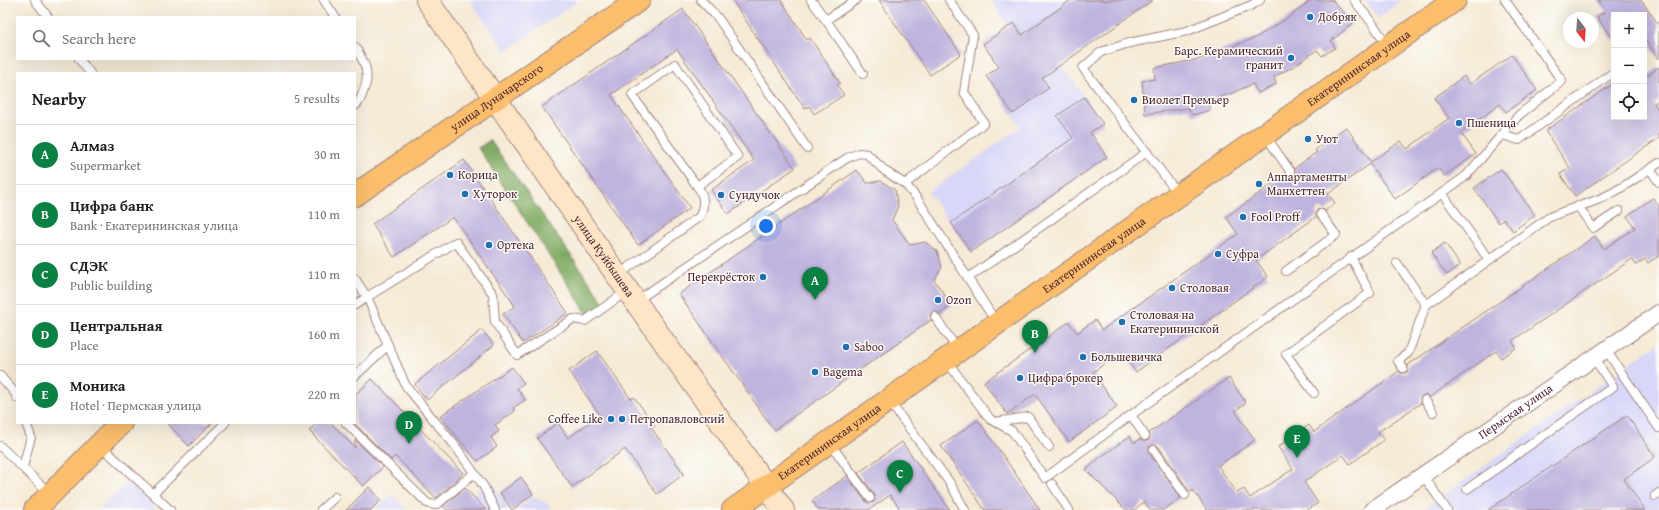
<!DOCTYPE html>
<meta charset="utf-8">
<style>
:root{--surface:#fff;--page:#f6f6f6;--text:#202124;--muted:#757577;--line:#e0e0e0;--accent:#0b8043}
body{margin:0;font-family:"Gentium Book Plus",serif;background:var(--page);color:var(--text)}
.controls{position:absolute;right:12px;top:12px;display:grid;overflow:hidden;border-radius:0px;box-shadow:0 4px 16px #0002}
.controls button{width:36px;height:36px;display:grid;place-items:center;padding:0;border:0;border-bottom:1px solid var(--line);background:var(--surface);color:var(--text);font:20px sans-serif}
.compass{position:absolute;left:1563px;top:12px;width:36px;height:36px;border-radius:50%;background:var(--surface);box-shadow:0 4px 16px #0002;rotate:163deg}
.you{position:absolute;left:766px;top:226px;width:14px;height:14px;margin:-10px;border:3px solid #fff;border-radius:50%;background:#1a73e8;box-shadow:0 0 0 6px #1a73e833}
.badge{display:grid;place-items:center;width:26px;height:26px;border-radius:50%;background:var(--accent);color:#fff;font-size:13px;font-weight:700}
.pin{position:absolute;translate:-50% -33px;filter:drop-shadow(0 1px 2px #0008)}
.pin::after{content:'';position:absolute;top:21px;width:14px;height:12px;background:inherit;clip-path:polygon(0 0,100% 0,50% 100%)}
.list{margin:0;padding:0;list-style:none}
h2{display:flex;justify-content:space-between;align-items:center;height:52px;margin:0;padding:0 16px;font-size:17px}
h2 small{font-size:13px;font-weight:400;color:var(--muted)}
.list li{display:grid;grid-template-columns:26px 1fr auto;gap:12px;align-items:center;box-sizing:border-box;height:60px;padding:0 16px;border-top:1px solid var(--line)}
.list b{display:block;font-size:15px;white-space:nowrap}
.list p{margin:0;font-size:13px;white-space:nowrap;color:var(--muted)}
.list em{font-size:13px;font-style:normal;color:var(--muted)}
.icon{flex:none;width:22px;height:22px;fill:none;stroke:currentColor;stroke-width:2;stroke-linecap:round;stroke-linejoin:round}
.map{position:relative;flex:none;width:1659px;height:510px;overflow:hidden}
.search{position:absolute;background:var(--surface);box-shadow:0 4px 16px #0002;left:16px;top:16px;width:340px;height:44px;display:flex;align-items:center;gap:10px;box-sizing:border-box;padding:0 14px;border-radius:0px;color:var(--muted);font-size:15px}
.panel{position:absolute;background:var(--surface);box-shadow:0 4px 16px #0002;left:16px;top:72px;width:340px;height:352px;border-radius:0px}
.map>svg:first-child{display:block}
.built{fill:#d8d7f8}
.forest{fill:#7faa62;stroke:#646446}
.building{fill:#bfb4de}
.lines{fill:none;stroke-linecap:round;stroke-linejoin:round}
.service-casing{stroke:#a08480;stroke-width:10}
.minor-casing{stroke:#a08480;stroke-width:18}
.secondary-casing{stroke:#a08480;stroke-width:24}
.primary-casing{stroke:#a08480;stroke-width:24}
.service{stroke:#fff;stroke-width:8}
.minor{stroke:#fff;stroke-width:16}
.secondary{stroke:#fde5c5;stroke-width:22}
.primary{stroke:#fabe6d;stroke-width:22}
.poi-dot{fill:#1f6fb2;stroke:#fdfcf7;stroke-width:1.5}
.labels{text-anchor:middle;stroke-width:3;stroke-linejoin:round;paint-order:stroke}
.poi-label{font-size:12px;fill:#4a1f2b;stroke:#fdfcf7;text-anchor:start}
.street-label{font-size:12px;fill:#4a1f2b;stroke:#fdfcf7}
</style>
<div class="map">
<svg width="1659" height="510" viewBox="0 0 1659 510">
<rect width="100%" height="100%" fill="#fdfcf7"/>
<filter id="ink" filterUnits="userSpaceOnUse"><feTurbulence type="fractalNoise" baseFrequency=".025" numOctaves="2"/><feDisplacementMap in="SourceGraphic" scale="8" xChannelSelector="R" yChannelSelector="G"/><feConvolveMatrix kernelMatrix="1 2 1 2 8 2 1 2 1" color-interpolation-filters="sRGB"/></filter>
<filter id="wash" filterUnits="userSpaceOnUse"><feTurbulence type="fractalNoise" baseFrequency=".012" numOctaves="4" result="noise"/><feDisplacementMap in="SourceGraphic" scale="16" xChannelSelector="R" yChannelSelector="G"/><feGaussianBlur stdDeviation="0.9" result="paint"/><feColorMatrix in="noise" values="0 0 0 0 0 0 0 0 0 0 0 0 0 0 0 0 0 1.4 0 .05"/><feComposite in="paint" operator="in"/></filter>
<g filter="url(#wash)">
<rect width="100%" height="100%" fill="#f5ead5"/>
<g class="built">
<polygon points="469,0 579,0 506,51"/>
<polygon points="990,0 1153,0 1062,65 1103,124 1090,132 1107,157 971,252 928,192 1021,127 986,76 999,66 983,44 1008,26"/>
<polygon points="1364,0 1402,0 1378,18"/>
<polygon points="1659,343 1659,510 1422,510"/>
<polygon points="490,479 510,510 456,510"/>
<polygon points="128,481 157,510 99,510"/>
<polygon points="391,494 407,510 375,510"/>
<polygon points="534,496 547,503 551,510 515,510"/>
</g>
<polygon class="forest" points="490,140 605,304 588,315 478,148"/>
<g id="blocks">
<g class="building">
<polygon points="732,0 781,0 807,40 810,38 840,83 837,85 844,95 814,114 809,106 805,109"/>
<polygon points="879,0 924,0 961,54 930,75"/>
<polygon points="1071,0 1153,0 1042,78 1049,88 1013,114 986,76 999,67 983,44 1014,23 1022,35"/>
<polygon points="1311,0 1332,0 1353,23 1331,41 1335,48 1322,56 1317,50 1294,66 1274,77 1276,84 1258,93 1253,84 1232,93 1208,101 1210,110 1192,115 1188,108 1145,114 1142,81 1155,79 1154,68 1200,59 1255,38 1288,18"/>
<polygon points="1598,0 1641,0 1659,25 1659,59 1644,38 1644,15 1614,15 1614,41 1597,17 1606,11"/>
<polygon points="683,9 795,168 728,214 711,190 754,160 677,49 611,95 690,208 638,245 542,107"/>
<polygon points="1512,55 1537,90 1506,112 1500,104 1461,133 1476,154 1444,176 1438,168 1395,199 1370,164 1328,194 1335,203 1325,211 1323,209 1318,209 1316,212 1316,217 1256,260 1268,277 1136,372 1121,352 1093,372 1117,407 1069,442 1035,394 1007,414 984,382 1069,322 1077,333 1095,320 1102,330 1238,234 1226,217 1286,174 1290,176 1293,175 1295,171 1295,168 1317,152 1315,150 1346,127 1371,162 1401,141 1407,149 1449,118 1434,98 1464,76 1470,84"/>
<polygon points="1659,67 1659,100 1654,104 1659,111 1659,138 1575,196 1560,174 1570,168 1545,131 1614,83 1614,117 1644,117 1644,78"/>
<polygon points="1084,97 1103,124 1090,132 1107,157 971,252 951,223 1073,138 1057,116"/>
<polygon points="464,160 568,313 523,343 503,314 515,306 453,217 394,257 372,224"/>
<polygon points="1501,169 1535,215 1513,231 1504,219 1499,223 1474,188"/>
<polygon points="857,170 867,183 881,181 895,190 898,206 892,220 910,245 925,242 937,251 942,267 934,280 952,305 940,314 937,312 932,312 930,315 931,320 774,430 679,294"/>
<polygon points="1653,198 1659,206 1659,256 1648,263 1645,259 1636,265 1632,259 1512,341 1516,348 1501,358 1496,351 1430,397 1425,395 1422,396 1420,400 1421,403 1378,432 1384,440 1350,464 1343,455 1304,482 1318,503 1307,510 1207,510 1193,490 1190,492 1159,447 1154,445 1149,447 1149,453 1181,498 1163,510 1150,510 1144,501 1135,510 1126,510 1086,470 1098,459 1130,436 1134,443 1140,439 1143,441 1148,441 1150,438 1149,433 1229,378 1246,403 1235,411 1255,440 1218,466 1237,493 1244,489 1250,498 1293,469 1278,447 1309,425 1314,432 1399,371 1401,373 1406,373 1408,370 1408,365 1595,236 1604,249 1635,228 1627,216"/>
<polygon points="1445,243 1460,265 1447,275 1431,253"/>
<polygon points="482,330 494,345 427,400 415,384"/>
<polygon points="597,351 631,399 634,397 655,426 652,429 684,474 657,494 625,449 572,487 537,438 558,423 568,438 600,415 569,371"/>
<polygon points="512,367 524,383 517,388 525,400 513,408 515,411 495,425 499,431 491,437 497,447 477,461 440,416"/>
<polygon points="372,379 463,473 457,479 457,480 436,498 395,456 391,460 355,424 355,395"/>
<polygon points="1627,415 1655,457 1624,479 1645,510 1488,510"/>
<polygon points="978,420 1002,454 1040,510 985,510 941,446"/>
<polygon points="167,423 212,423 189,446"/>
<polygon points="317,423 331,423 355,448 355,440 383,467 363,486 309,431"/>
<polygon points="902,442 950,510 901,510 890,495 869,510 819,510 812,501 847,476 866,502 870,503 874,502 875,498 875,495 858,473"/>
<polygon points="521,477 533,494 512,510 500,493"/>
<polygon points="369,487 381,500 371,510 346,510"/>
<polygon points="465,488 486,510 447,510 443,506"/>
</g>
</g>
</g>
<g filter="url(#ink)">
<use href="#blocks" fill-opacity="0" stroke="#a08480" stroke-width="1"/>
<g class="lines">
<g class="service-casing">
<g id="service">
<polyline points="35,0 48,17"/>
<polyline points="324,0 335,17"/>
<polyline points="701,0 718,18 807,148"/>
<polyline points="811,0 826,20 856,0"/>
<polyline points="1354,0 1373,24 1388,46"/>
<polyline points="826,20 863,74"/>
<path d="M355,47C365,62 371,75 363,92C361,98 360,102 355,106"/>
<polyline points="79,59 90,73"/>
<polyline points="1265,135 1290,171"/>
<polyline points="1502,135 1519,140 1614,72"/>
<polyline points="1650,169 1659,163"/>
<polyline points="905,184 984,123 964,92 973,35 949,0"/>
<polyline points="1442,193 1489,260"/>
<polyline points="1179,195 1083,68 1101,52 1129,43 1187,31 1252,5 1260,0"/>
<polyline points="1578,206 1593,228 1619,211"/>
<polyline points="1397,263 1426,305"/>
<polyline points="1286,271 1336,235 1321,214"/>
<path d="M618,275L699,217C705,206 705,196 697,186L632,95L675,64L738,157L697,186"/>
<polyline points="968,278 1147,152"/>
<polyline points="355,279 367,297 355,305"/>
<polyline points="636,301 847,158 859,153 867,154 885,171 905,184 916,197 996,322"/>
<polyline points="935,317 958,350"/>
<polyline points="1606,350 1659,428"/>
<polyline points="946,360 990,419 1012,431 1045,478 1131,415 1466,176 1519,115 1562,81 1505,0"/>
<path d="M1403,368L1398,361L1408,353L1426,305L1548,218C1568,208 1590,205 1610,194C1624,187 1637,177 1650,169L1659,182"/>
<polyline points="0,376 15,393 17,398"/>
<polyline points="355,376 388,345"/>
<polyline points="1314,393 1286,354 1370,293 1351,257"/>
<polyline points="1425,400 1433,412"/>
<polyline points="889,401 950,483 965,510"/>
<polyline points="1131,415 1145,436"/>
<polyline points="995,422 1028,417 1049,447"/>
<polyline points="346,423 427,503 434,505 439,503 474,473"/>
<polyline points="829,442 870,498"/>
<polyline points="100,445 153,494 225,423"/>
<polyline points="0,446 50,494"/>
<polyline points="1154,450 1185,495"/>
<polyline points="23,467 31,437 26,423"/>
<polyline points="1423,475 1447,510"/>
<polyline points="1052,484 1069,510"/>
<polyline points="1467,489 1613,387 1594,358"/>
<polyline points="153,494 170,510"/>
<polyline points="1655,496 1659,493"/>
<polyline points="321,510 335,497"/>
<polyline points="495,510 484,487 456,447 406,386 367,297 456,242 493,294 495,322 517,355 573,319 585,321 627,291"/>
</g>
</g>
<g class="minor-casing">
<g id="minor">
<path id="s1" d="M1372,510L1659,313"/>
</g>
</g>
<g class="secondary-casing">
<g id="secondary">
<path id="s2" d="M427,0L628,291L783,510"/>
</g>
</g>
<g class="primary-casing">
<g id="primary">
<path id="s3" d="M355,195L639,0"/>
<polyline points="35,510 121,423"/>
<path id="s4" d="M733,510L1455,0"/>
</g>
</g>
<use href="#service" class="service"/>
<use href="#minor" class="minor"/>
<use href="#secondary" class="secondary"/>
<use href="#primary" class="primary"/>
</g>
</g>
<g class="poi-dot">
<circle cx="1310" cy="17" r="4"/>
<circle cx="1291" cy="58" r="4"/>
<circle cx="1134" cy="100" r="4"/>
<circle cx="1459" cy="123" r="4"/>
<circle cx="1308" cy="139" r="4"/>
<circle cx="450" cy="175" r="4"/>
<circle cx="1259" cy="184" r="4"/>
<circle cx="465" cy="194" r="4"/>
<circle cx="721" cy="195" r="4"/>
<circle cx="1243" cy="217" r="4"/>
<circle cx="489" cy="245" r="4"/>
<circle cx="1218" cy="254" r="4"/>
<circle cx="763" cy="277" r="4"/>
<circle cx="1172" cy="288" r="4"/>
<circle cx="938" cy="300" r="4"/>
<circle cx="1122" cy="322" r="4"/>
<circle cx="846" cy="347" r="4"/>
<circle cx="1083" cy="357" r="4"/>
<circle cx="815" cy="372" r="4"/>
<circle cx="1020" cy="378" r="4"/>
<circle cx="611" cy="419" r="4"/>
<circle cx="622" cy="419" r="4"/>
</g>
<g class="labels">
<g class="poi-label">
<text x="1318" y="21">Добряк</text>
<text x="1283" y="55" text-anchor="end">Барс. Керамический<tspan x="1283" dy="14">гранит</tspan></text>
<text x="1142" y="104">Виолет Премьер</text>
<text x="1467" y="127">Пшеница</text>
<text x="1316" y="143">Уют</text>
<text x="458" y="179">Корица</text>
<text x="1267" y="181">Аппартаменты<tspan x="1267" dy="14">Манхеттен</tspan></text>
<text x="473" y="198">Хуторок</text>
<text x="729" y="199">Сундучок</text>
<text x="1251" y="221">Fool Proff</text>
<text x="497" y="249">Ортека</text>
<text x="1226" y="258">Суфра</text>
<text x="755" y="281" text-anchor="end">Перекрёсток</text>
<text x="1180" y="292">Стoловая</text>
<text x="946" y="304">Ozon</text>
<text x="1130" y="319">Столовая на<tspan x="1130" dy="14">Екатерининской</tspan></text>
<text x="854" y="351">Saboo</text>
<text x="1091" y="361">Большевичка</text>
<text x="823" y="376">Bаgema</text>
<text x="1028" y="382">Цифра брокер</text>
<text x="603" y="423" text-anchor="end">Coffee Like</text>
<text x="630" y="423">Петропавловский</text>
</g>
<g class="street-label">
<text dy="4" stroke="none"><textPath href="#s4" startOffset="766">Екатерининская улица</textPath></text>
<text dy="4" stroke="none"><textPath href="#s3" startOffset="172">улица Луначарского</textPath></text>
<text dy="4" stroke="none"><textPath href="#s2" startOffset="311">улица Куйбышева</textPath></text>
<text dy="4" stroke="none"><textPath href="#s4" startOffset="442">Екатерининская улица</textPath></text>
<text dy="4" stroke="none"><textPath href="#s1" startOffset="174">Пермская улица</textPath></text>
<text dy="4" stroke="none"><textPath href="#s4" startOffset="118">Екатерининская улица</textPath></text>
</g>
</g>
</svg>
<div class="controls">
<button>+</button>
<button>−</button>
<button><svg class="icon" aria-label="locate" viewBox="0 0 24 24"><circle cx="12" cy="12" r="6"/><path d="M12 2v4M12 18v4M2 12h4M18 12h4"/></svg></button>
</div>
<svg class="compass" viewBox="-18 -18 36 36"><path d="M0-13l5 13h-10z" fill="#e53935"/><path d="M0 13l5-13h-10z" fill="#757577"/></svg>
<div class="you"></div>
<div class="pin badge" style="left:815px;top:300px">A</div>
<div class="pin badge" style="left:1035px;top:353px">B</div>
<div class="pin badge" style="left:900px;top:493px">C</div>
<div class="pin badge" style="left:409px;top:444px">D</div>
<div class="pin badge" style="left:1297px;top:458px">E</div>
<div class="search"><svg class="icon" aria-label="search" viewBox="0 0 24 24"><circle cx="10" cy="10" r="6"/><path d="M15 15l6 6"/></svg>Search here</div>
<section class="panel">
<h2>Nearby<small>5 results</small></h2>
<ul class="list">
<li><span class="badge">A</span><div><b>Алмаз</b><p>Supermarket</p></div><em>30 m</em></li>
<li><span class="badge">B</span><div><b>Цифра банк</b><p>Bank · Екатерининская улица</p></div><em>110 m</em></li>
<li><span class="badge">C</span><div><b>СДЭК</b><p>Public building</p></div><em>110 m</em></li>
<li><span class="badge">D</span><div><b>Центральная</b><p>Place</p></div><em>160 m</em></li>
<li><span class="badge">E</span><div><b>Моника</b><p>Hotel · Пермская улица</p></div><em>220 m</em></li>
</ul>
</section>
</div>
